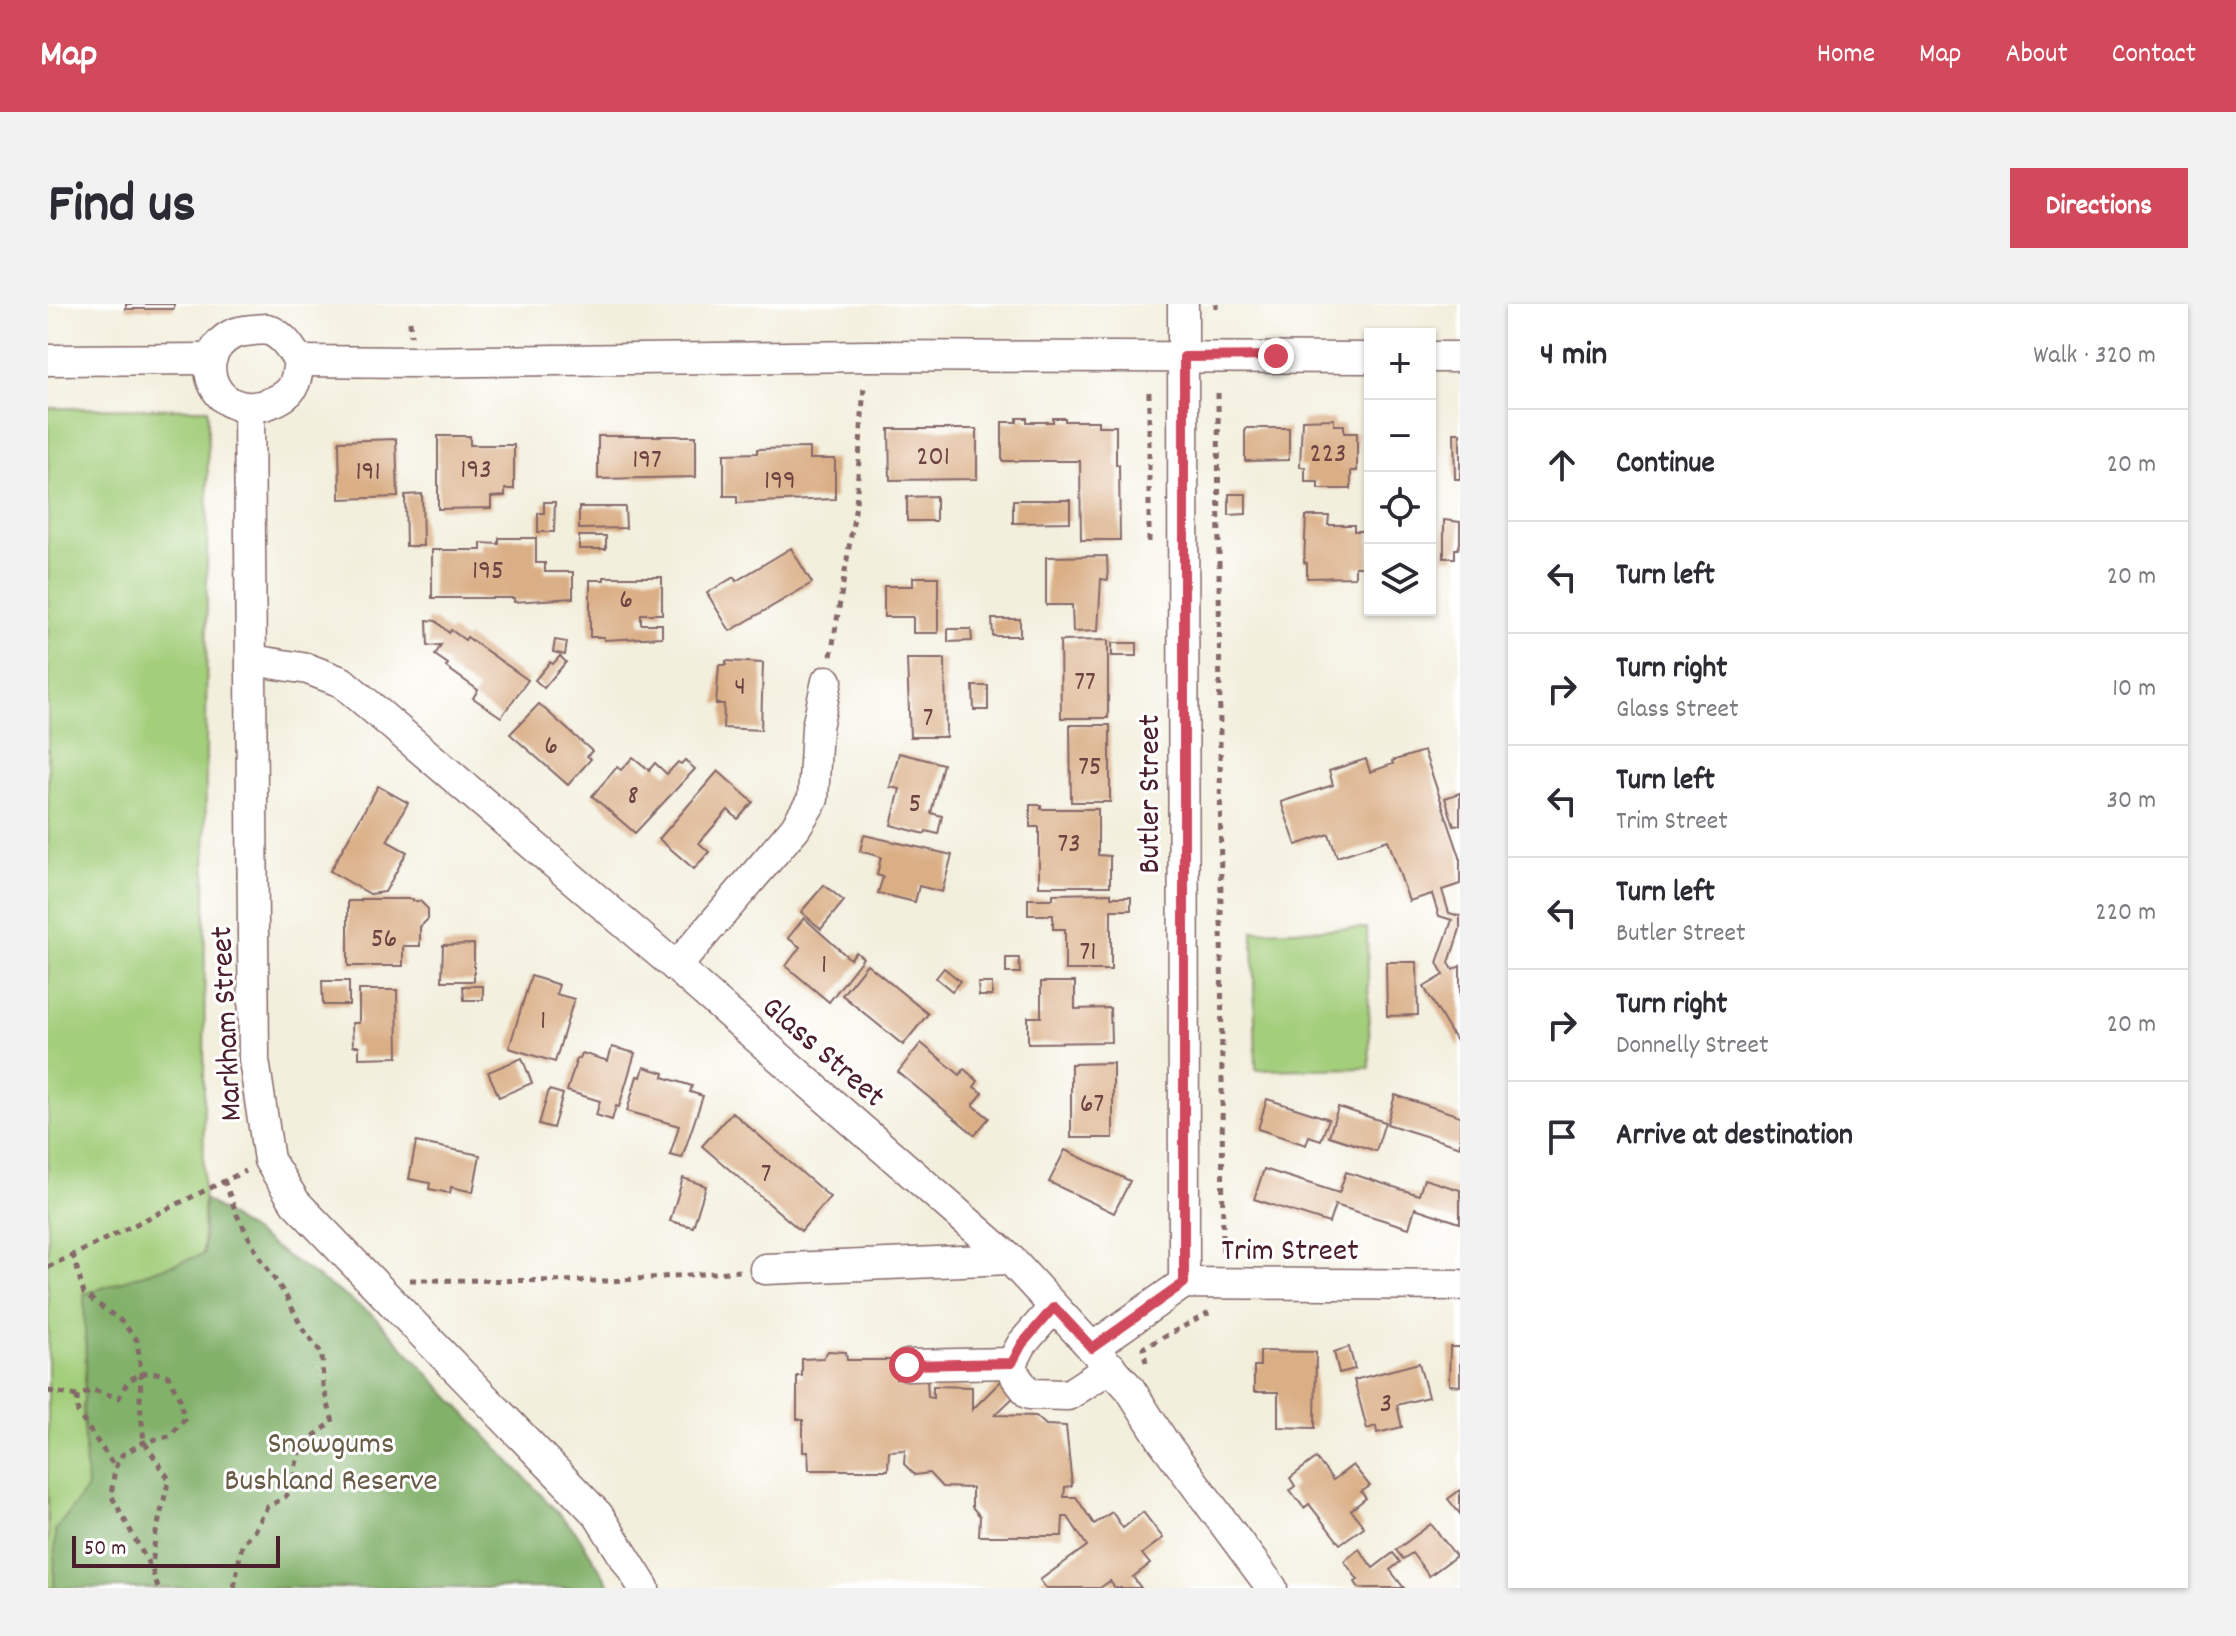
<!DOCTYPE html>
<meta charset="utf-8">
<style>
:root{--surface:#fff;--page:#f2f2f3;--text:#2b2b33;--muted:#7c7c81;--line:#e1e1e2;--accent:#d1495b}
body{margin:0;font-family:Dekko,sans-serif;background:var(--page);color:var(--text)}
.controls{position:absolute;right:24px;top:24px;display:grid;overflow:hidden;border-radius:0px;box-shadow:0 2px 6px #0004}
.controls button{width:72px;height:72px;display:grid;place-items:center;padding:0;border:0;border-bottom:2px solid var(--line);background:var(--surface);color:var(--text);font:40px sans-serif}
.scale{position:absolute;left:24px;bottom:20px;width:208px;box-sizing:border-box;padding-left:8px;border:4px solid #4a1f2b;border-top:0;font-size:22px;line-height:28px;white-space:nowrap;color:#4a1f2b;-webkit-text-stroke:6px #fff;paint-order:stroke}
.stop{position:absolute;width:24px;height:24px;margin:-18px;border:6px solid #d1495b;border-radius:50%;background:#fff}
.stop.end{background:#d1495b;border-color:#fff;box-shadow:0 2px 8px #0008}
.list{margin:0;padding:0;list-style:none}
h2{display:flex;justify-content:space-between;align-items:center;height:104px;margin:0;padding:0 32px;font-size:34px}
h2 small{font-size:26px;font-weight:400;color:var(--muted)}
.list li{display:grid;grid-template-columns:52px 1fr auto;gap:24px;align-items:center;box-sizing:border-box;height:112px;padding:0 32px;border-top:2px solid var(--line)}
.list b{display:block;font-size:30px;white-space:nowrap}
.list p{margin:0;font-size:26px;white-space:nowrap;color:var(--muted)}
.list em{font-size:26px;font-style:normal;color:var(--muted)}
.icon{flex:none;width:44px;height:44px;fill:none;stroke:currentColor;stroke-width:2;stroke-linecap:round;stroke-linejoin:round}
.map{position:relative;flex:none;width:1412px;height:1284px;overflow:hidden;border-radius:0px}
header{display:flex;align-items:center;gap:48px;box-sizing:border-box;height:112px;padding:0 40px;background:var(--accent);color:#fff}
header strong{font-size:38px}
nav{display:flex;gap:44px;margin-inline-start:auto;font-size:28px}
.intro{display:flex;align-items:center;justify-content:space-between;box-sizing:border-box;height:192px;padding:0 48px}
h1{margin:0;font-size:56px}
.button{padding:20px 36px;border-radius:0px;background:var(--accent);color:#fff;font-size:28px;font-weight:700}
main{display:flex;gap:48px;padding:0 48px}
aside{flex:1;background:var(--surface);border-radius:0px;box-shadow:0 2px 6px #0004}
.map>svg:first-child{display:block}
.green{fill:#a3ce7a;stroke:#767652;stroke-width:2}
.forest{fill:#82b16a;stroke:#66684a;stroke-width:2}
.building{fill:#daaf86}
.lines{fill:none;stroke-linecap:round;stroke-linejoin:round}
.minor-casing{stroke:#856869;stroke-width:33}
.path{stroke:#856869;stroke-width:5;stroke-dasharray:6 6;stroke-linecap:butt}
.minor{stroke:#fff;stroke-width:30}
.route{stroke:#d1495b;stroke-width:10}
.labels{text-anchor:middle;stroke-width:6;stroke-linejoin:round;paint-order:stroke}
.number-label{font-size:28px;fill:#6e4342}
.street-label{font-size:32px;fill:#4a1f2b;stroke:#fff}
.park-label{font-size:32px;fill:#695c47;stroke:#fff}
</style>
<header>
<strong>Map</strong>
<nav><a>Home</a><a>Map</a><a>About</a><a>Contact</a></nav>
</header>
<div class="intro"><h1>Find us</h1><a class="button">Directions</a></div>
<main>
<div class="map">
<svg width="1412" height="1284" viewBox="0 0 1412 1284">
<rect width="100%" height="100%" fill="#fff"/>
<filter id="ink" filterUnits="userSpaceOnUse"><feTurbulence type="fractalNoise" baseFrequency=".0125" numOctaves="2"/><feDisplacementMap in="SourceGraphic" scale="16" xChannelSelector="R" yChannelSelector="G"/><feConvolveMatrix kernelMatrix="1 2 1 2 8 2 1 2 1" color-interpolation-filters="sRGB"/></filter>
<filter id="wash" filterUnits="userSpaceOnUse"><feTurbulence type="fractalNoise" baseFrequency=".006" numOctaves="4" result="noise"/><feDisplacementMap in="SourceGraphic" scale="32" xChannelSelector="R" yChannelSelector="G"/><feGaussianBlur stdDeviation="1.8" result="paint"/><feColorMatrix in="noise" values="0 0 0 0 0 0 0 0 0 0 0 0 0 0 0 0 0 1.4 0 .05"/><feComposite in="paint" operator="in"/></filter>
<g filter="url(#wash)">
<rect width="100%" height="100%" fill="#f3efdd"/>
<g class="green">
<polygon points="0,104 160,105 153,1284 0,1284"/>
<polygon points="1319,624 1322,764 1208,766 1205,627"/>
</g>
<polygon class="forest" points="156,895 326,1012 529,1229 564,1284 6,1284 7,1227 39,1184 35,1106 38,1060 36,990 156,950"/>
<g id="blocks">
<g class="building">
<rect x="78" y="0" width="48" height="5"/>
<polygon points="969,114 979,114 979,118 1005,118 1005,114 1017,114 1017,117 1050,117 1050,122 1068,122 1068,161 1071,161 1072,236 1033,236 1032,157 954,157 954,118 969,118"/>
<polygon points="1286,115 1286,121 1296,121 1296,129 1309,129 1309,167 1303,167 1303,185 1270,185 1270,178 1257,178 1257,163 1252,163 1254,116"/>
<polygon points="1197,124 1241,124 1241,156 1197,157"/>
<polygon points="841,125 929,125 929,175 842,176"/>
<polygon points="1406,129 1412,129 1412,175 1407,175"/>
<polygon points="390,132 422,132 422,141 466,141 466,185 457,185 457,192 443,193 443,204 390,205"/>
<polygon points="550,132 648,132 648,173 550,175"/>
<polygon points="348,135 350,193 292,195 291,137"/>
<polygon points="761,144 761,155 787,155 787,195 689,199 689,192 676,192 676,150 709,149 709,145"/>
<polygon points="374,190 375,242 358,242 357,191"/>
<polygon points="1181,190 1198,190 1198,210 1181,211"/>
<polygon points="888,192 888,217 859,217 859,193"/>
<polygon points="965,196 1022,196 1022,218 965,219"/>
<polygon points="496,198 507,198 506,228 490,228 490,209 496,209"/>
<polygon points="531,203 577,203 578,224 531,225"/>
<polygon points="1258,212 1281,212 1280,221 1306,221 1306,227 1321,227 1321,263 1307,263 1307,273 1259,274 1259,259 1256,258"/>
<polygon points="1396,216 1412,218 1412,239 1410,245 1407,245 1407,254 1396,254"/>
<rect x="531" y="232" width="27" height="13"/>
<polygon points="451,234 488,234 488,259 497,259 497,268 525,268 525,294 466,298 466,294 384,294 384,246 433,246 433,239 451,240"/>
<polygon points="743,244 764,279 682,327 659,289 686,273 688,277"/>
<polygon points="1059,252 1060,276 1053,275 1050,327 1025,328 1024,301 998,301 998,253"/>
<polygon points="556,273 614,273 614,310 593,310 593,320 614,320 614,333 556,336 556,333 542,333 542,276 556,276"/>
<polygon points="865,273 890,273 890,329 865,329 865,313 836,313 836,282 865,282"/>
<polygon points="944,315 972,315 972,332 945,332"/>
<polygon points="379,316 388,317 401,329 403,326 417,336 419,333 480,376 453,413 425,394 430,386 398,363 400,360 387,351 393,341 380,342"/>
<polygon points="900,325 923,325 924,337 900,338"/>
<polygon points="507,336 519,338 517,351 505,348"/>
<polygon points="1060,336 1060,414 1013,414 1012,337"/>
<rect x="1064" y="339" width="25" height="13"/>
<polygon points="512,352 518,358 496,384 487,376 502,358 505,360"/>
<polygon points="859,355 897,355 898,433 862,433"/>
<polygon points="678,357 715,359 713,426 675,424 676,400 668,400 671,361 678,361"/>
<polygon points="925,382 940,382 940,406 926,406"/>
<polygon points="491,400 544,447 539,452 543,455 520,481 462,430"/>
<polygon points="1022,421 1062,421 1062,498 1023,498"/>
<polygon points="1376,447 1412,553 1412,580 1394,586 1401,609 1412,612 1412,625 1401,659 1405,666 1412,662 1412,744 1376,683 1396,671 1389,659 1404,616 1391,612 1384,590 1361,597 1340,536 1289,553 1281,530 1248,541 1233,498 1285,481 1281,467 1318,455 1322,468 1345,460 1344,457"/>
<polygon points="851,449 895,460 883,509 894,512 890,530 878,527 877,530 843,521 852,485 842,483"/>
<polygon points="585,453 601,466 607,459 619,470 630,458 633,460 637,456 647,465 587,529 544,492 569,463 573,466"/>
<polygon points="670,467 705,498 690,515 680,506 651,539 661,548 646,565 611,535"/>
<polygon points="330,482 360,499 339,537 359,548 337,588 322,590 282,567"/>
<polygon points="1412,489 1412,521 1406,522 1397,494"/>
<polygon points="982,501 993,501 993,505 1050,505 1050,551 1062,552 1062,582 991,582 991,523 982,523"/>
<polygon points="816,531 904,551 894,588 871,582 867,598 830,589 835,573 829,571 833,553 812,547"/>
<polygon points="776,581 796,597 773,625 753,608"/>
<polygon points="1063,589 1063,593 1083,593 1083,606 1063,606 1063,666 1017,666 1017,625 1005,625 1005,611 980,611 980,595 1005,595 1005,590"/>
<polygon points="313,595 365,595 365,597 372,597 380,605 380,615 372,623 372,642 355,642 355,662 300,662 300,597 313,597"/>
<polygon points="756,614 802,655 808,648 815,654 781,698 738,662 752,643 740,634"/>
<polygon points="426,640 426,677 394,677 395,641"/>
<polygon points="958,654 971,654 972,669 958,669"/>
<polygon points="1338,658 1369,658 1370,711 1339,712"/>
<polygon points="819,660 880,710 855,741 794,691"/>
<polygon points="896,664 912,677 904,687 888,674"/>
<polygon points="483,672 511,681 508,690 526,695 507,758 461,744"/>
<polygon points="274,677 301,677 301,701 275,701"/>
<polygon points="993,678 1027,678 1027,705 1062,704 1063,738 980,739 980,713 993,713"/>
<polygon points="930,679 944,679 944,692 931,692"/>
<polygon points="415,682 435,682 435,696 416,696"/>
<polygon points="311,686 349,686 350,753 311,754 311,742 305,742 304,719 311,719"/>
<polygon points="873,739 912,771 916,765 930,777 926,783 935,789 925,801 941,814 927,831 850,768"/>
<polygon points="564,743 587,749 571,803 568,802 564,816 548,811 552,797 519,787 529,754 532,755 534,749 560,757"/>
<polygon points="474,754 484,779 451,793 440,768"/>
<polygon points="1065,759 1065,834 1023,834 1023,760"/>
<polygon points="596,763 616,769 615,773 644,782 642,788 655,792 634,854 622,851 631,822 579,807 589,772 593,773"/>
<polygon points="501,786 515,790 505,824 491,820"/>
<polygon points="1347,791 1412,812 1412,843 1339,820"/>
<polygon points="1219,795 1281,815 1273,836 1261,832 1258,841 1210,825"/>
<polygon points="1290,803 1337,818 1328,847 1281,832"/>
<polygon points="684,808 782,893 753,927 654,842"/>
<polygon points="368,838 432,851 425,888 403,883 402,889 381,885 382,879 361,875"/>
<polygon points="1017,846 1082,877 1066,909 1001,878"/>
<polygon points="1216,865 1291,889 1298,868 1371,891 1376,875 1412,886 1412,919 1367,904 1361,924 1287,901 1281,919 1206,895"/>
<polygon points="635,874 658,882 645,923 622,917"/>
<polygon points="1301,1043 1307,1065 1291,1069 1286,1048"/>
<polygon points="1402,1043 1412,1043 1412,1082 1401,1081"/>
<polygon points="780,1047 798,1048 799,1056 847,1056 848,1075 879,1075 880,1093 885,1094 885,1082 924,1083 924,1106 956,1074 971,1088 947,1111 988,1112 998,1121 1018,1122 1024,1182 1017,1183 1016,1193 1028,1193 1046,1220 1064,1208 1075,1224 1095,1208 1115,1234 1094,1250 1102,1260 1085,1273 1093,1284 1067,1284 1062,1277 1052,1284 998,1284 992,1276 1039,1242 1020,1213 1015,1213 1014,1232 931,1232 932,1212 924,1203 924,1184 894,1183 881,1169 867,1171 856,1160 857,1146 841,1147 840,1166 761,1166 760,1148 755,1148 755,1116 749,1115 749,1072 754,1072 754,1055 775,1054"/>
<polygon points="1212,1047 1268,1048 1267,1124 1230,1123 1230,1088 1206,1088 1206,1062 1212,1062"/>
<polygon points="1371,1059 1380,1093 1349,1101 1354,1123 1329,1129 1328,1122 1319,1125 1306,1076"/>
<polygon points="1268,1154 1285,1176 1305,1161 1322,1182 1313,1188 1318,1194 1303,1206 1316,1223 1292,1240 1261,1200 1256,1204 1242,1186 1247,1182 1242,1174"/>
<polygon points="1412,1186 1412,1210 1400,1195"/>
<polygon points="1383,1220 1408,1252 1381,1272 1364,1249 1355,1255 1348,1246"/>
<polygon points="1311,1245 1325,1264 1345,1249 1352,1258 1342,1266 1356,1284 1311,1284 1307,1278 1310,1276 1296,1257"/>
</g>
</g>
</g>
<g filter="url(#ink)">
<use href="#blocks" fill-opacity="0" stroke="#856869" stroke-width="2"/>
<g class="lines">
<g class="minor-casing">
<g id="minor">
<polyline points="1135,0 1136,979"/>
<path d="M219,25C235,31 242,43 251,57C248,80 246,90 222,99C169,120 140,55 183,31C192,26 208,26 219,25Z"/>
<polyline points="1382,53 1412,53"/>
<polyline points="0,56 163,55"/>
<polyline points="251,57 365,58 819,52 1322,54"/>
<polyline points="201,105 206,756 221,856 247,898 550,1211 596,1284"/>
<polyline points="204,356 260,365 294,378 628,663 962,955 1082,1085 1115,1137 1224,1284"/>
<polyline points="628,663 747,524 765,495 769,423 779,377"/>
<polyline points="717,965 962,955"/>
<polyline points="1006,1003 974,1040 964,1059 968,1073 981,1090 1020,1091 1063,1063"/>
<polyline points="1044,1044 1136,979 1412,981"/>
<polyline points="859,1061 964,1059"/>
</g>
</g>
<g class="path">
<polyline points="1168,0 1168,4"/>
<polyline points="362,17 363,32"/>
<polyline points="1101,88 1101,242"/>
<polyline points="1170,89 1175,950"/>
<polyline points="783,352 808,201 816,81"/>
<path d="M176,876L189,911L211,952L238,992L254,1024L274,1050L275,1082L285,1118C258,1137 244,1146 248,1181L236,1194L219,1203L206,1227L194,1241L186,1284"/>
<polyline points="25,950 36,990 73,1017 89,1036 93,1068 92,1099 96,1138 121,1175 107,1233 104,1264"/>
<polyline points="0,963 197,867"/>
<polyline points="362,976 562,977 692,967"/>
<polyline points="1098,1058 1095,1044 1161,1009"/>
<path d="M0,1087L29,1092L45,1086L71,1094C81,1070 96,1064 120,1072L132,1095L136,1116L122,1132L96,1138L74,1151L67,1164L63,1191L104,1266L110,1284"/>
<polyline points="29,1092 30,1109 67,1163"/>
</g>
<use href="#minor" class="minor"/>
</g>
</g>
<g class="lines" filter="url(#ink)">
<polyline class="route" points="859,1061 964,1059 974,1040 1006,1003 1044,1044 1136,979 1136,53 1228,52"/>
</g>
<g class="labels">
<g class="number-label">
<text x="1280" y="157">223</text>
<text x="885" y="160">201</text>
<text x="599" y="163">197</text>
<text x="428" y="173">193</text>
<text x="320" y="175">191</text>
<text x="732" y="184">199</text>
<text x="440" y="274">195</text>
<text x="578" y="303">6</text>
<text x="1037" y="385">77</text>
<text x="692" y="390">4</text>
<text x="880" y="421">7</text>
<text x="503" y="449">6</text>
<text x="1042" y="470">75</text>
<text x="585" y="499">8</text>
<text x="867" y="507">5</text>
<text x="1021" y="547">73</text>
<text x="336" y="642">56</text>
<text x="1040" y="655">71</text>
<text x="776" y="668">1</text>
<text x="495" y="724">1</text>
<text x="1044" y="807">67</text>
<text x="718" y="877">7</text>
<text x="1338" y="1107">3</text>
</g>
<g class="street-label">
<text transform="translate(1099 490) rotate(-90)" y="11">Butler Street</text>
<text transform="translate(176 720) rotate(-93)" y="11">Markham Street</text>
<text transform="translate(777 746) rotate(41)" y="11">Glass Street</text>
<text x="1242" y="955">Trim Street</text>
</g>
<g class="park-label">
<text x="283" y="1148">Snowgums<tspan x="283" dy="37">Bushland Reserve</tspan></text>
</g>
</g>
</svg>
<div class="controls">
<button>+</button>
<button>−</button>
<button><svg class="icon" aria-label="locate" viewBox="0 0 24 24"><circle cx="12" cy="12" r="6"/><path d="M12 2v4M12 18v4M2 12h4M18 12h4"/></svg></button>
<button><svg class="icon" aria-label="layers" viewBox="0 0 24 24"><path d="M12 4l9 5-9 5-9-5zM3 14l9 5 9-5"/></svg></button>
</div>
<div class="scale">50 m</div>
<div class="stop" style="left:859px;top:1061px"></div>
<div class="stop end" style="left:1228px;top:52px"></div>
</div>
<aside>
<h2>4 min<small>Walk · 320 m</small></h2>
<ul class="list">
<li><svg class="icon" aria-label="ahead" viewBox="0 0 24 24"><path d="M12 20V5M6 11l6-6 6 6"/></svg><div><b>Continue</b></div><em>20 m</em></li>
<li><svg class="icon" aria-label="left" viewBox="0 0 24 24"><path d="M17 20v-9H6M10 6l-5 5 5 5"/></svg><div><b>Turn left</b></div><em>20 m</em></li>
<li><svg class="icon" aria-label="right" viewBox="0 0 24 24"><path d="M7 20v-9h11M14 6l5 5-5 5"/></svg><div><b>Turn right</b><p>Glass Street</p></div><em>10 m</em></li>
<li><svg class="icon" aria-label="left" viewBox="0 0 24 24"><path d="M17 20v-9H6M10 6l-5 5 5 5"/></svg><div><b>Turn left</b><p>Trim Street</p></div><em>30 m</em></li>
<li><svg class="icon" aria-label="left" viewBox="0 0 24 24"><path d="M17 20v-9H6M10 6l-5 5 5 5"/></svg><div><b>Turn left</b><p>Butler Street</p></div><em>220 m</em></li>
<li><svg class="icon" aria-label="right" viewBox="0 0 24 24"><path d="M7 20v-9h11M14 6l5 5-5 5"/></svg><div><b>Turn right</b><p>Donnelly Street</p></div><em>20 m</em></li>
<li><svg class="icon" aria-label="arrive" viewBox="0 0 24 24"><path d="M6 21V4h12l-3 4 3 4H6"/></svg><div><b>Arrive at destination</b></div></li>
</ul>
</aside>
</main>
